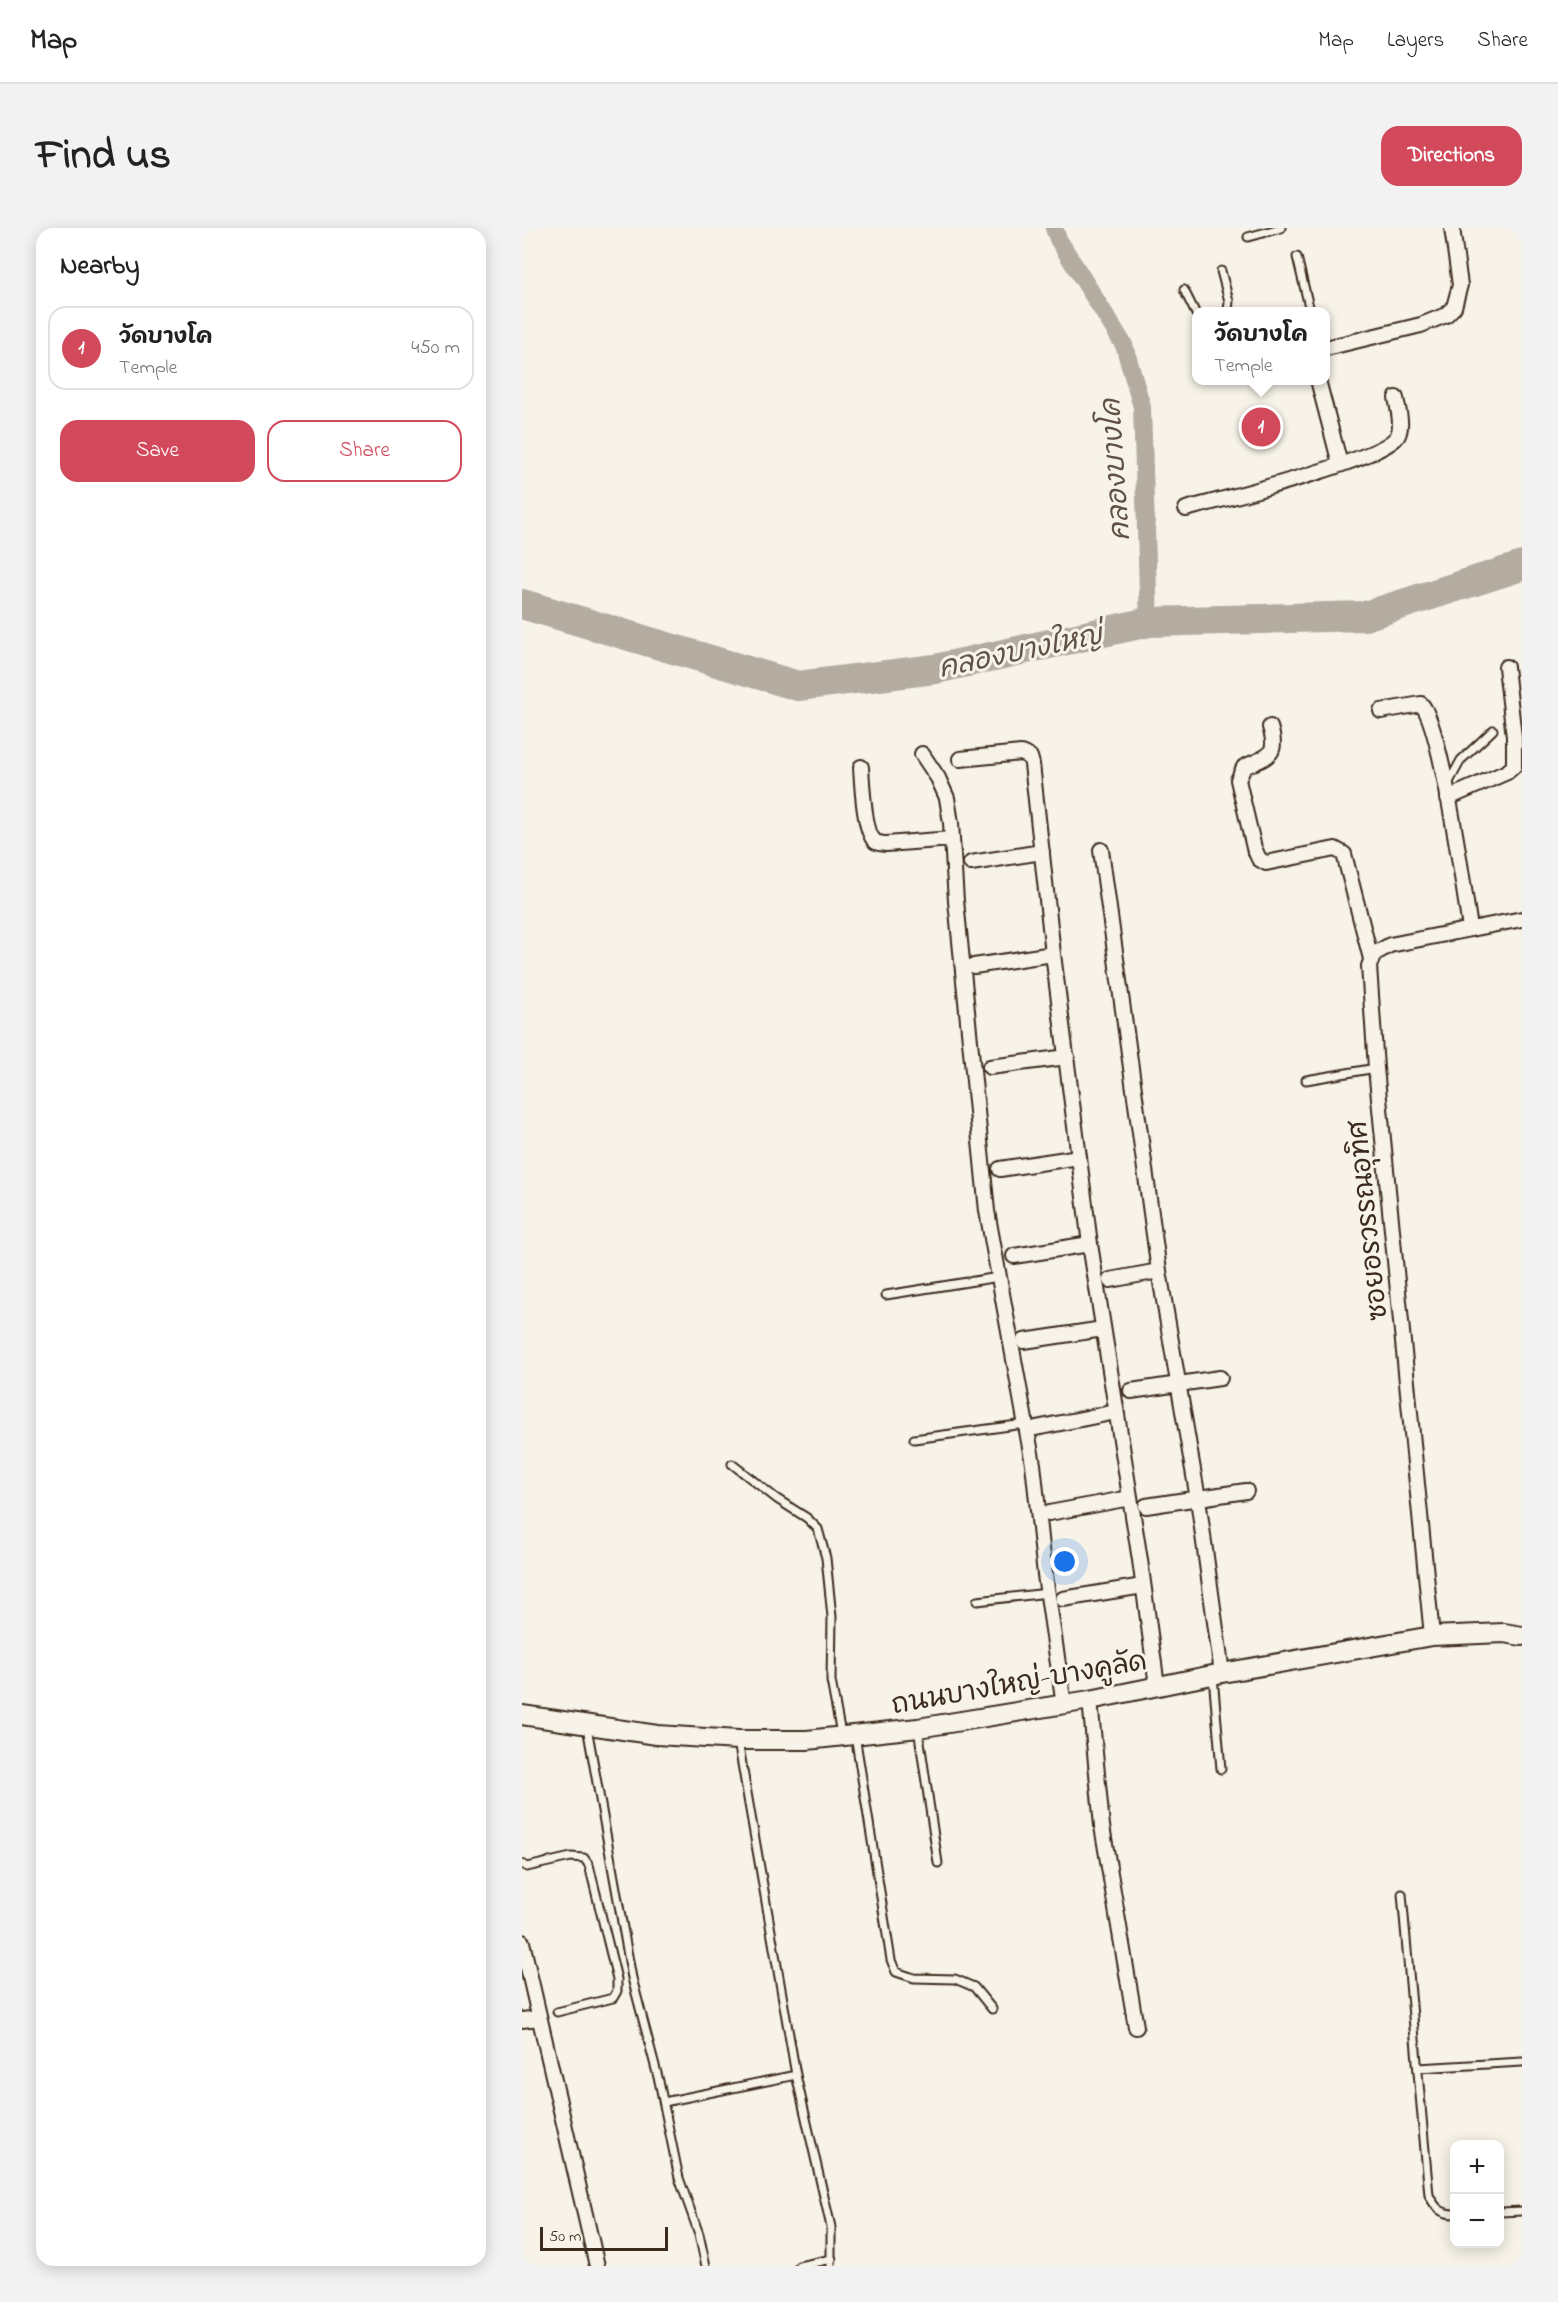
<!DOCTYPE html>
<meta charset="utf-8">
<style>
:root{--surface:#fff;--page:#f2f2f2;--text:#222;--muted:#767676;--line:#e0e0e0;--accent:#d1495b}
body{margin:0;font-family:"Indie Flower","Playpen Sans Thai",sans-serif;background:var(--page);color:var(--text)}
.controls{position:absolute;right:18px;bottom:18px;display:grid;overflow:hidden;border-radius:12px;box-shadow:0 3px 15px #0003}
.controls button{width:54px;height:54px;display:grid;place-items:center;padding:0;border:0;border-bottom:2px solid var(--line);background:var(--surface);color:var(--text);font:30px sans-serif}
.scale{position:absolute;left:18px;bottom:15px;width:128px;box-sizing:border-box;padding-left:6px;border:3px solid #3b2a1e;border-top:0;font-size:16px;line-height:21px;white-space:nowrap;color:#3b2a1e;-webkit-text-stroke:4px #f7f3e8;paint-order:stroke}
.you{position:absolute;left:543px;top:1334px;width:21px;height:21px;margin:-15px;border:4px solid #fff;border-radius:50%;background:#1a73e8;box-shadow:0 0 0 9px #1a73e833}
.badge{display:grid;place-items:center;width:39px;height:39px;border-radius:50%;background:var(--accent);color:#fff;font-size:20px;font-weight:700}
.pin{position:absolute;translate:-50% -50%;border:3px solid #fff;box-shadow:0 2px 6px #0006}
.popup{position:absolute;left:670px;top:79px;width:138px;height:78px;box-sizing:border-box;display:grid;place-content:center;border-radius:12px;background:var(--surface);filter:drop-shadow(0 2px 4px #0005);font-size:20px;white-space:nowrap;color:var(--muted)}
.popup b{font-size:22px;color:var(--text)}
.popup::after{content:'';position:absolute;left:50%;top:100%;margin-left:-12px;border:12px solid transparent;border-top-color:var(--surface)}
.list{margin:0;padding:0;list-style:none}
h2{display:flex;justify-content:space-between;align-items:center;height:78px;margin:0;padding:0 24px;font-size:26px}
h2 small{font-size:20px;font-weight:400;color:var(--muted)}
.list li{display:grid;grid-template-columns:39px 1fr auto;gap:18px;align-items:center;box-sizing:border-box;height:84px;margin:0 12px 12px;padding:0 12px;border:2px solid var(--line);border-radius:18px}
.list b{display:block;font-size:22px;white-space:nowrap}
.list p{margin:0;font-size:20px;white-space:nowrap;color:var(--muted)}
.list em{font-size:20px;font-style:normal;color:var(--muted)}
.actions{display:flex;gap:12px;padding:18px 24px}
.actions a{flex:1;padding:14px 0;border:2px solid var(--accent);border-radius:18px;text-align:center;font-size:21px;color:var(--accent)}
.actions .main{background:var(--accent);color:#fff}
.map{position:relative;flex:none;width:1000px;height:2038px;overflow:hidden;border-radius:18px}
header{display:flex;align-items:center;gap:36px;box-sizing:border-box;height:84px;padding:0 30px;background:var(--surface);border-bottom:2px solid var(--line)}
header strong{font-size:28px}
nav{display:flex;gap:33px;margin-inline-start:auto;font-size:21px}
.intro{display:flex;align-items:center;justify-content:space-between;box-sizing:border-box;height:144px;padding:0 36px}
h1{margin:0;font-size:42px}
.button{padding:15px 27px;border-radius:18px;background:var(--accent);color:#fff;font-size:21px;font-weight:700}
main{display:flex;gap:36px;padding:0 36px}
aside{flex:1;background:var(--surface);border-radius:18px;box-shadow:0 3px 15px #0003}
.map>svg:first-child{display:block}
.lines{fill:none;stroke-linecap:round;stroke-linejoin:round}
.canal{stroke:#b4aca0;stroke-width:18}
.river{stroke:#b4aca0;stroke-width:30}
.service-casing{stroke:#3b2a1e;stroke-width:11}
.minor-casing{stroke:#3b2a1e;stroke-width:18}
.tertiary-casing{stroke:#3b2a1e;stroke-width:22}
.service{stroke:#f7f3e8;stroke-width:7}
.minor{stroke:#f7f3e8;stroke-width:14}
.tertiary{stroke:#f7f3e8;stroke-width:18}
.labels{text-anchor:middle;stroke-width:6;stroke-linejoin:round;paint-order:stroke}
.street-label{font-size:27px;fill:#3b2a1e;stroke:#f7f3e8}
.water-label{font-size:28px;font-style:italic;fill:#5f5145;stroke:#f7f3e8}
</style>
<header>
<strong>Map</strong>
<nav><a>Map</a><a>Layers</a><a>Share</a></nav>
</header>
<div class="intro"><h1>Find us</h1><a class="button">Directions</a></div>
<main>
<aside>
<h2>Nearby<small></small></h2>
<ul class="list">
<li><span class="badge">1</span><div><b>วัดบางโค</b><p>Temple</p></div><em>450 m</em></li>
</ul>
<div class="actions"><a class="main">Save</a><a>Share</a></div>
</aside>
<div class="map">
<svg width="1000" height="2038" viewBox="0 0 1000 2038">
<rect width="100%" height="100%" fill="#f7f3e8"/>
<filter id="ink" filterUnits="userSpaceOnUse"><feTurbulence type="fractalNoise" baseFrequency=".0167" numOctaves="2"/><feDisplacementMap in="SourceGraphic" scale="12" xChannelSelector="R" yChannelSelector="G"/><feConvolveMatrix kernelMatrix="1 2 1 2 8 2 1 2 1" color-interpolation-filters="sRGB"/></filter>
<g filter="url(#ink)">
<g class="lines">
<polyline class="canal" points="532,0 536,11 602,117 620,179 627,394"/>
<polyline class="river" points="0,376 276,458 413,441 627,394 843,388 1000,338"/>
<g class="service-casing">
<g id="service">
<polyline points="726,9 759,0"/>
<polyline points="775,29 788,83"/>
<polyline points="699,43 707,73 706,83"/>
<polyline points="662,62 674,86"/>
<polyline points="926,556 939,532 971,502"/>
<polyline points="784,852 854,840"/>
<polyline points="364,1067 477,1049"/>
<polyline points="392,1211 503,1196"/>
<polyline points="210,1236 255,1271 285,1290 296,1301 304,1330 310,1389 309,1453 319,1506"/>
<polyline points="455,1373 526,1365"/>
<polyline points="691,1448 699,1541"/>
<polyline points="65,1499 110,1750 137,1853 157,1950 177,2006 184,2038"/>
<polyline points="396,1500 416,1635"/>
<polyline points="333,1507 369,1732 374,1744 392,1750 433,1751 452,1759 470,1781"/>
<polyline points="216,1513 274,1847 309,1999 309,2038"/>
<polyline points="0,1636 5,1639 49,1629 62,1630 67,1637 95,1751 95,1763 91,1770 35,1784"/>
<path d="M880,1666L907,1967C913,1979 918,1986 933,1986"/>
<polyline points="896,1840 1000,1834"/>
<polyline points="142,1874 274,1847"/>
<polyline points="978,1984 1000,1983"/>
<polyline points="277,2038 310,2031"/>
</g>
</g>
<g class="minor-casing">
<g id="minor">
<polyline points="804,120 899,97 924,87 932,79 938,57 930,0"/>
<polyline points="796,152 818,236"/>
<path d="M664,281C697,272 865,231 876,207C881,196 876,181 874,170"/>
<path d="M859,483L899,476C919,495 942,663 948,700"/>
<path d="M748,499C757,528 746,528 722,539L716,552L732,620L737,631L744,635L813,621L822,626L849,731"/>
<polyline points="400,526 416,550 425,570 429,595 434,673 465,983 511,1236 523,1347 542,1477"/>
<polyline points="438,531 499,525 508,529 510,536 531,726 568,1016 618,1332 635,1458"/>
<path d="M339,539C340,554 342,607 354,614C355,615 363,616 364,616L430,611"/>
<polyline points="926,570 985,544 992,538 992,509 984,439"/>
<polyline points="579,622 637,1043 676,1271 700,1445"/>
<polyline points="449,635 520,624"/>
<polyline points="452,738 531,726"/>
<polyline points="468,839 545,829"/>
<polyline points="478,941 557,929"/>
<polyline points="492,1028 568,1016"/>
<polyline points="588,1052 637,1043"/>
<polyline points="502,1113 581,1101"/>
<polyline points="609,1163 698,1150"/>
<polyline points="514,1200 594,1184"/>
<polyline points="624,1278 724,1263"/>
<polyline points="527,1285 608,1270"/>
<polyline points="541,1371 621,1358"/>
<polyline points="910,1408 854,840 847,738 852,726 868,717 1000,691"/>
<polyline points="568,1472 580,1598 614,1799"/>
<polyline points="0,1714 75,2038"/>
<polyline points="0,1792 17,1790"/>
</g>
</g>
<g class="tertiary-casing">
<polyline id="tertiary" points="0,1487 135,1507 216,1512 285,1512 396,1500 568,1472 700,1445 910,1408 982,1405 1000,1408"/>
</g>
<use href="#service" class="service"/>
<use href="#minor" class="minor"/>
<use href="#tertiary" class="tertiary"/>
</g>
</g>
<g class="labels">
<g class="street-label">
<text transform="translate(845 993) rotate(-96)" y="9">ซอยอรวรรณอุทิศ</text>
<text transform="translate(497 1454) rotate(-10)" y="9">ถนนบางใหญ่-บางคูลัด</text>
</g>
<g class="water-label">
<text transform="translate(592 242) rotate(-94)" y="10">คลองบางโค</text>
<text transform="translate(498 422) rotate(-12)" y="10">คลองบางใหญ่</text>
</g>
</g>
</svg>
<div class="controls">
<button>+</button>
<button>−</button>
</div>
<div class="scale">50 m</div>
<div class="you"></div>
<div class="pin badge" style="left:739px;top:199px">1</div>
<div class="popup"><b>วัดบางโค</b>Temple</div>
</div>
</main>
